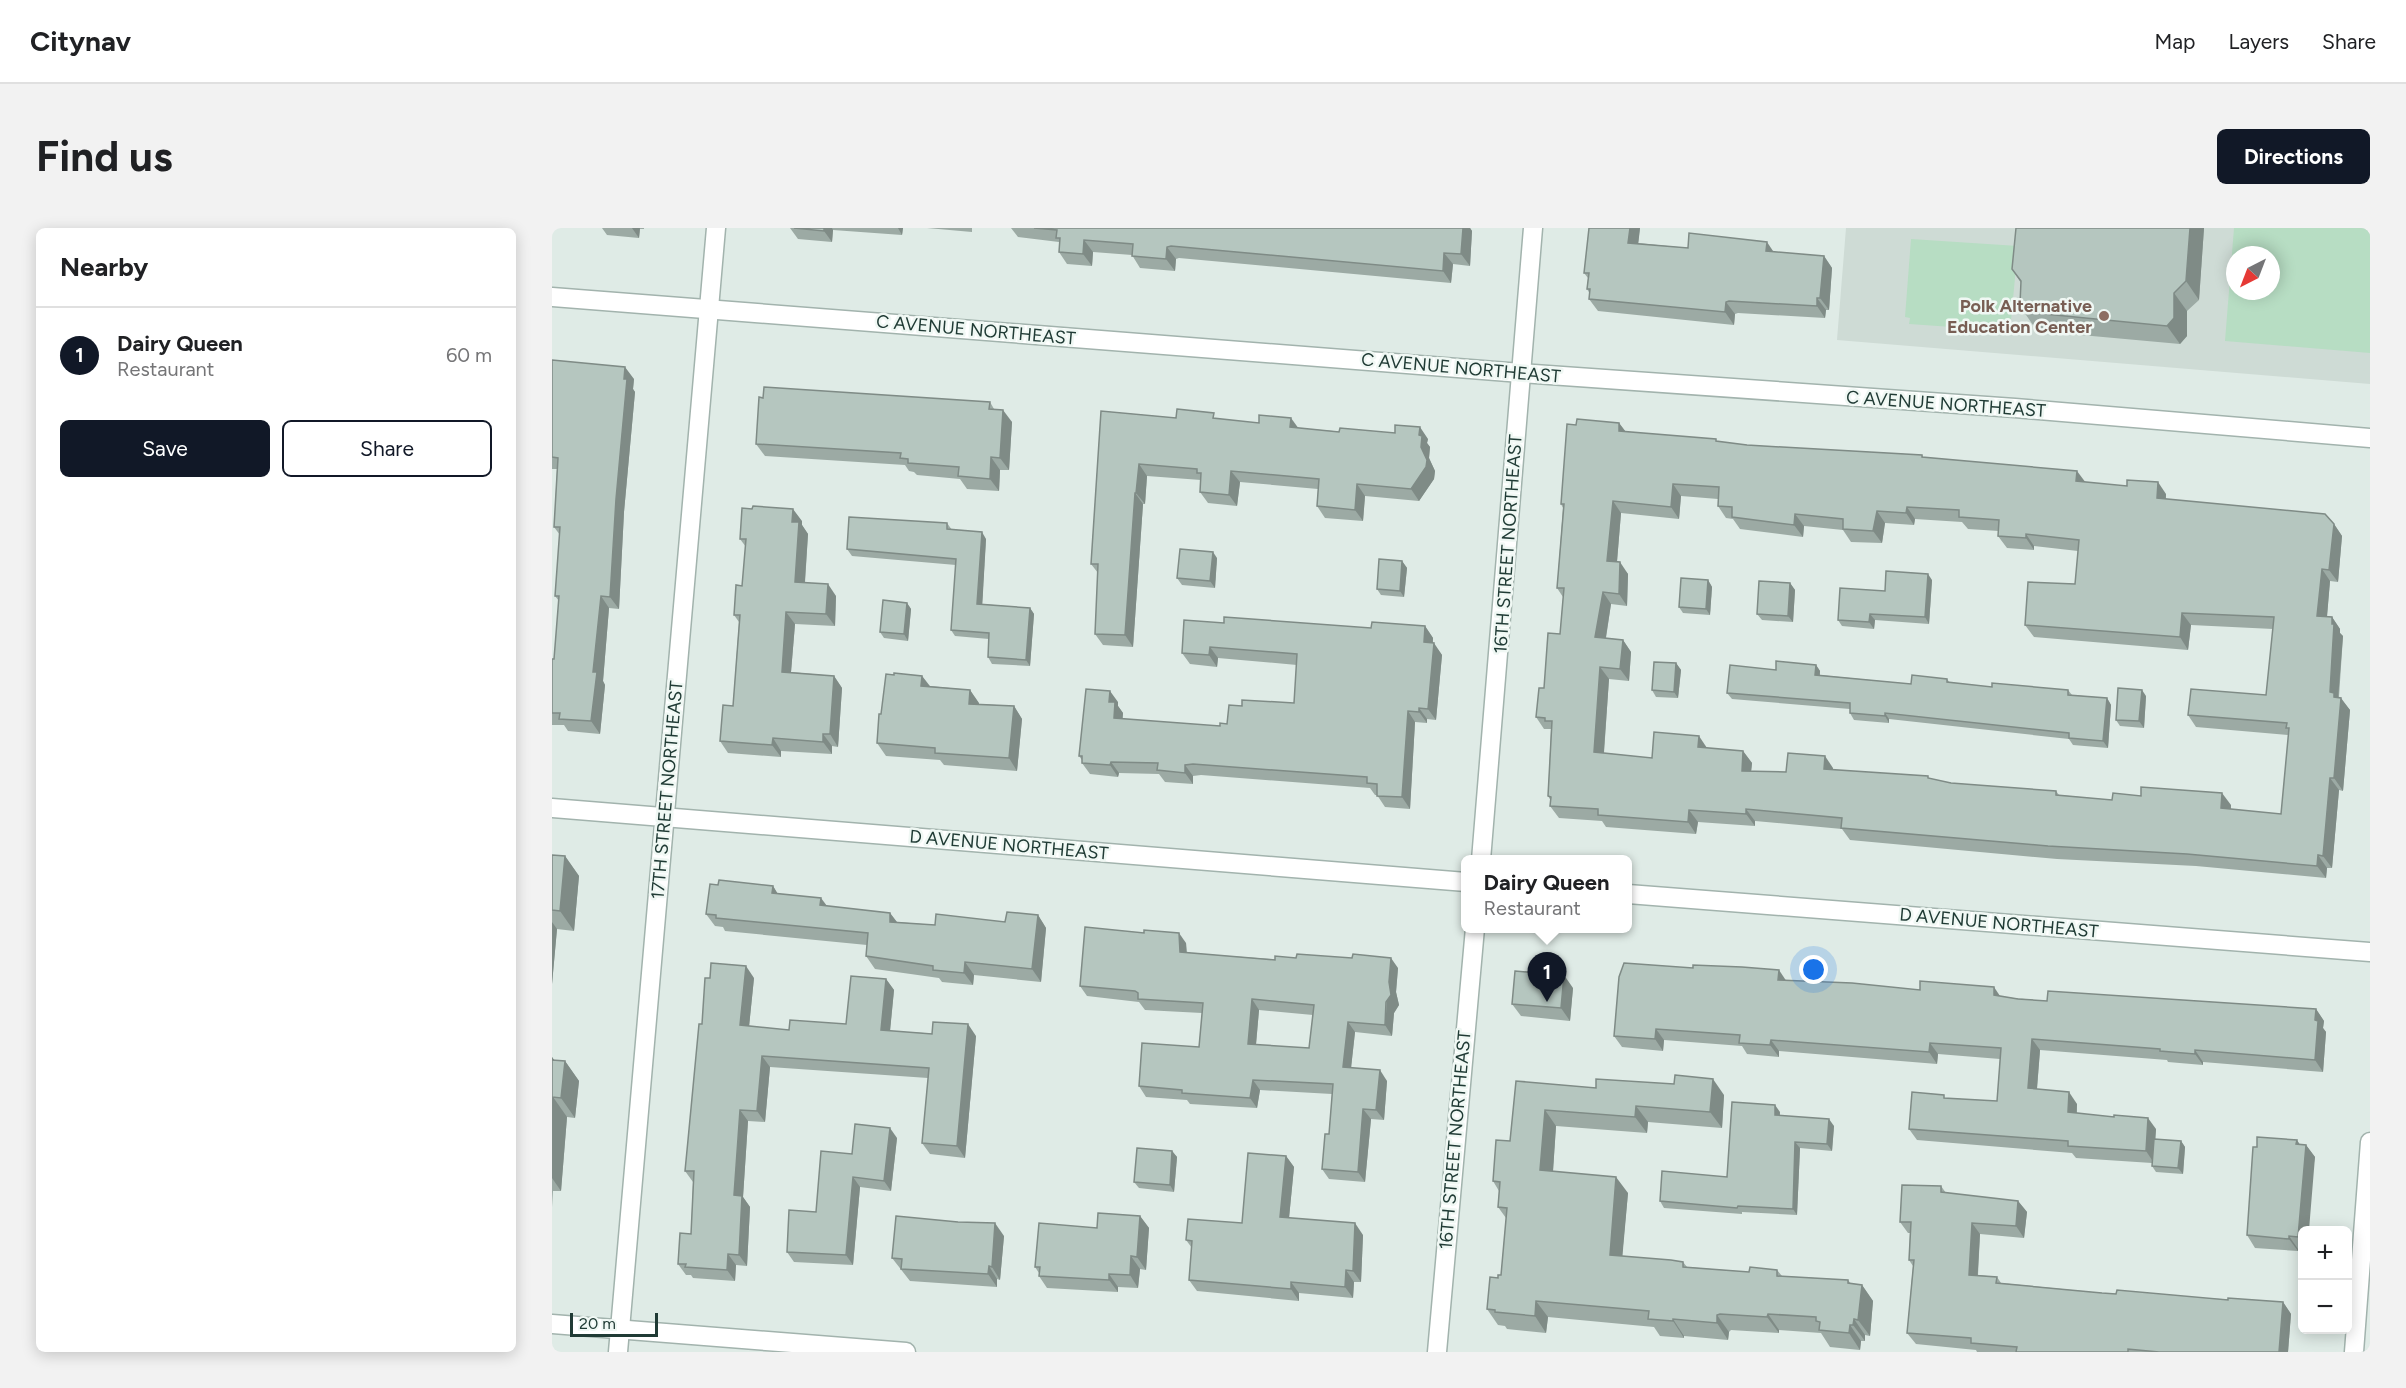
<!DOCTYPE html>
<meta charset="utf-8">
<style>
:root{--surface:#fff;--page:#f2f2f2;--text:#202124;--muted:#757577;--line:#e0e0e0;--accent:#111827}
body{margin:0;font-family:Figtree,sans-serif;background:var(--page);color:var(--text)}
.controls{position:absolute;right:18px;bottom:18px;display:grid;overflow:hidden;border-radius:9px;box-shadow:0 3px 15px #0003}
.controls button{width:54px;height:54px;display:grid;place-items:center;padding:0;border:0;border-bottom:2px solid var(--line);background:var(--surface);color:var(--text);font:30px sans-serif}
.compass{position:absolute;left:1674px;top:18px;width:54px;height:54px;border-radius:50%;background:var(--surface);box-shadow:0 3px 15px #0003;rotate:222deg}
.scale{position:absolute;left:18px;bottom:15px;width:88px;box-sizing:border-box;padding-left:6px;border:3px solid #203b35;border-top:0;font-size:16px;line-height:21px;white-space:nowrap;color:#203b35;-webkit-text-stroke:4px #f0f8f4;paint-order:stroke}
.you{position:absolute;left:1262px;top:742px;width:21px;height:21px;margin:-15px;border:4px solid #fff;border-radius:50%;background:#1a73e8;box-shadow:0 0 0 9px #1a73e833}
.badge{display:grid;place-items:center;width:39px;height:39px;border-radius:50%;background:var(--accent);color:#fff;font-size:20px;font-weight:700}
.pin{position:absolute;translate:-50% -50px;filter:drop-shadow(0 2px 3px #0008)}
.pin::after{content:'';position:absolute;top:32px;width:21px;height:18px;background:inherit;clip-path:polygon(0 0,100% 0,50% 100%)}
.popup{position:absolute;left:909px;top:627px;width:171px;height:78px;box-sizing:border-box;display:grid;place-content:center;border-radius:9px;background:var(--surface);filter:drop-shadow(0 2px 4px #0005);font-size:20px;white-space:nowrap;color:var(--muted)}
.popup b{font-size:22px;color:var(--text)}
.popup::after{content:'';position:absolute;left:50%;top:100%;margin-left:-12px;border:12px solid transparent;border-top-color:var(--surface)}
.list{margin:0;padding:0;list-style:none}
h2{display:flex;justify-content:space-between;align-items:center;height:78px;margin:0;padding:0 24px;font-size:26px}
h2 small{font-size:20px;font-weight:400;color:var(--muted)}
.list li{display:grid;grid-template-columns:39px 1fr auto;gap:18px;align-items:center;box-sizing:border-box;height:96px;padding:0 24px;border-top:2px solid var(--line)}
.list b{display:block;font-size:22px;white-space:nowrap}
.list p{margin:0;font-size:20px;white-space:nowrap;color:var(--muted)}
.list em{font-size:20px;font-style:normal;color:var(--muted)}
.actions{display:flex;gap:12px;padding:18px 24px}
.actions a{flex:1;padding:14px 0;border:2px solid var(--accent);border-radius:9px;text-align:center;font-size:21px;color:var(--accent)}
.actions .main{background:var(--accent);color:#fff}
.map{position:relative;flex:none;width:1818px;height:1124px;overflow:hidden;border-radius:9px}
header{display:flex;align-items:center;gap:36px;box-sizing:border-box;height:84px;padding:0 30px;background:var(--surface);border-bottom:2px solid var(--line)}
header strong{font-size:28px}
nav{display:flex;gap:33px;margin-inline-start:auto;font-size:21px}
.intro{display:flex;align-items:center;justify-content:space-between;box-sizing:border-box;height:144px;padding:0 36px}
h1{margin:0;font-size:42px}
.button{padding:15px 27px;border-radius:9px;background:var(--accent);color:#fff;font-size:21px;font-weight:700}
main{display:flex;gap:36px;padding:0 36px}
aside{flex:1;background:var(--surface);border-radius:9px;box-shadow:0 3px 15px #0003}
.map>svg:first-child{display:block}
.built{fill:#cedbd5;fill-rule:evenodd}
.green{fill:#b7ddc3;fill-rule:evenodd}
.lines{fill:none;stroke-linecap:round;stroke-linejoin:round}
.minor-casing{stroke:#a2b3ad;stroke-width:21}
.tertiary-casing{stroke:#a2b3ad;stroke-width:21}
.minor{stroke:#fff;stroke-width:18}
.tertiary{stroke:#fff;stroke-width:18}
.wall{fill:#9caaa4;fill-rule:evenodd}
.shaded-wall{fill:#7f8b86}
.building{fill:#b5c6bf;stroke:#7f8b86;stroke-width:1.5;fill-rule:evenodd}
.education-dot{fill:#8d6e63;stroke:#f0f8f4;stroke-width:2}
.labels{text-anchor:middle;stroke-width:5;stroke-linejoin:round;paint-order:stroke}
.education-label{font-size:18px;font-weight:bold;fill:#785e54;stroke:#f0f8f4;text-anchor:end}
.street-label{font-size:18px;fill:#203b35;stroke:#f0f8f4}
</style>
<header>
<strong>Citynav</strong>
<nav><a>Map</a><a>Layers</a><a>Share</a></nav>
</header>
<div class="intro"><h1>Find us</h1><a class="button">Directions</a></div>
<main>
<aside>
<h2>Nearby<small></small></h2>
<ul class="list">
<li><span class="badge">1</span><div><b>Dairy Queen</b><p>Restaurant</p></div><em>60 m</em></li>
</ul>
<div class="actions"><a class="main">Save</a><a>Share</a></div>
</aside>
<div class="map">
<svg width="1818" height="1124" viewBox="0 0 1818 1124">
<rect width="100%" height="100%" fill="#dfebe6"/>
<path class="built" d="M1294,0H1818V156L1285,112ZM1683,27H1719V63H1683Z"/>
<g class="green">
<path d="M1682,0H1818V125L1673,113ZM1683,27H1719V63H1683Z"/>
<polygon points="1359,11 1466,18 1458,103 1357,96 1358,90 1353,89"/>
</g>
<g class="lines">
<g class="minor-casing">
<g id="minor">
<polyline points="0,69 969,145 1463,180 1818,210"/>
<polyline points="0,580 914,654"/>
<polyline points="1076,666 1818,724"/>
<polyline points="66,1124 164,0"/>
<polyline points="1802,1124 1818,914"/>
</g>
</g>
<g class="tertiary-casing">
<g id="tertiary">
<polyline points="929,632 981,0"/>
<polyline points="0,1096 354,1124"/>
<polyline points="885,1124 923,700"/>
</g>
</g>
<use href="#minor" class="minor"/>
<use href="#tertiary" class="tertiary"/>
</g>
<g class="wall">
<polygon points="50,0 92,0 92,1 88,1 87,10 55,7"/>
<polygon points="238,0 351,0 350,7 281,2 280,14 246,11"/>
<polygon points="375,0 420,0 420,4"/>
<polygon points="459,0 918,0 920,3 918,38 901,36 899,55 627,30 624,31 623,43 588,40 580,27 541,24 540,38 515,36 507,24 508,15 507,14 466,9"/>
<polygon points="1037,0 1088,0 1086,15 1136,20 1222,24 1272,28 1280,40 1277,82 1274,82 1273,90 1186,85 1183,86 1182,97 1046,83 1037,71 1038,66 1035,61 1036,50 1032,45"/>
<polygon points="1652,0 1647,72 1635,83 1635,108 1628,116 1485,103 1472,84 1469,55 1460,41"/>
<polygon points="0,132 82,151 81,161 83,164 72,284 67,381 57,380 51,453 53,457 48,506 16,503 12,497 0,497 0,431 2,431 7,373 3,368 8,307 2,299 5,241 0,241"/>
<polygon points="438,174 442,181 460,194 457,242 448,242 447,263 415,261 408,251 365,247 362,244 357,243 353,237 213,228 204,216"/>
<polygon points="549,183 624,190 666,191 746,200 876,211 875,215 878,219 877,230 883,243 882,251 867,273 813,268 811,293 773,290 765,278 766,261 688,254 685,278 656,275 648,264 649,252 595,248 593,276 591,276 581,419 551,417 543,406 546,345 539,336"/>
<path d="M1067,195L1074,204L1195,217L1370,227L1372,230L1614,266V271L1782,296L1790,308L1786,354L1778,353L1775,388L1780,389L1788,401V405L1791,408L1787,469L1798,482L1791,563L1787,562L1780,640H1775L1774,650L1644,638L1505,631L1298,612L1290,601L1203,593V598L1146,594L1144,606L1054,599L1050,593L1007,590L998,578L999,573L996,568L999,501H992L984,489L1008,406L1011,369L1005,360L1011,280L1009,276L1024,197ZM1129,268L1166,271V278L1174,290L1181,291L1188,301L1251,309L1252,298L1291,302L1299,314L1330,315L1333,295L1362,297L1363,291L1410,294L1416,301L1447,303L1446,308L1455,320L1482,322V318L1526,323L1523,356L1473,397L1482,409L1636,422L1639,397L1721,401L1714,467L1636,487L1644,499L1737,507L1729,586L1679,581V577L1560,572L1507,567L1504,563L1399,555L1378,551L1281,542V540L1234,544L1199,543L1200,535L1191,523L1155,520L1100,530L1052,525L1057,451L1077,453L1079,424L1071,412L1054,410L1059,376L1075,378L1076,346L1065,334L1069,285L1127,291Z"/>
<polygon points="250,293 250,297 256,306 253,355 284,368 283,398 243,396 239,444 282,448 290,460 286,519 280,518 280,526 229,523 229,529 176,525 168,513 181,478 187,394 182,387 190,358 194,319 188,311"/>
<polygon points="395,295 400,302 434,311 430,376 478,380 482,386 478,438 440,436 436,429 437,411 403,408 399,402 404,337 300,328 295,321"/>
<polygon points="665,330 663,360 630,357 625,350"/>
<polygon points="850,333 855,340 852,369 829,367 825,361"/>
<polygon points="1156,352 1160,359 1158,387 1131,385 1127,379"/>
<polygon points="1380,352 1377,396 1323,392 1322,401 1290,398 1286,392 1333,363"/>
<polygon points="1238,355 1243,362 1241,394 1210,392 1205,386"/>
<polygon points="355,375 359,381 356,413 332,410 328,404"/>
<polygon points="672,395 819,400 873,398 881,410 881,415 890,427 884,492 875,491 875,495 863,494 858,581 833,579 825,567 823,567 818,560 649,547 641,548 641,556 613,554 607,546 567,545 566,549 538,546 530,535 530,532 527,528 566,474 566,478 571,485 570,491 668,498 675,496 690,478 742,475 745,437 666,430 665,439 638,436 630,425"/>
<polygon points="1124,435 1129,442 1126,470 1104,469 1100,462"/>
<polygon points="1264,437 1268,443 1268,447 1359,456 1395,451 1398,455 1440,459 1516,462 1520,467 1555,470 1559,477 1556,520 1521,517 1517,511 1337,491 1337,495 1302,492 1298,485 1298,481 1180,471 1175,465 1224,442"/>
<polygon points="342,447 370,448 378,458 418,462 427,476 462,478 470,491 465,543 392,537 388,532 334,528 325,515 329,486"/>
<polygon points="1594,468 1592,500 1568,498 1564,492"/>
<polygon points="0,627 13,628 27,648 22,703 5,701 0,756"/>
<polygon points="166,657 221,658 225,665 275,678 338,685 345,694 383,697 453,694 486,687 494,700 489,754 422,747 421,757 390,754 387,750 323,741 314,728 315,717 173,703 171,699 163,698 154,686"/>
<path d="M634,715L635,725L846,740L844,764L847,777L842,785L840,808L803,804L799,840L835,853L832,892L819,891L813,954L777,951L770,941L777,906L780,866L708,862L705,880L638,876L635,872L594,869L587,858L647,819L650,785L593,782L587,774L535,768L528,758ZM707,782L761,787L757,820L704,817Z"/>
<polygon points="1141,740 1233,752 1368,762 1495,773 1764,781 1772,793 1771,800 1774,804 1771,844 1651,834 1651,837 1616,834 1615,832 1488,822 1485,861 1525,876 1525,885 1604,901 1603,911 1629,913 1633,919 1631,946 1604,944 1600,938 1600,935 1524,930 1520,925 1365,912 1357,901 1394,870 1445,873 1448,831 1386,826 1385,836 1227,823 1227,829 1195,826 1190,818 1112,812 1111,823 1070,819 1062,808"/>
<polygon points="202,750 197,798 237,802 294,796 334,751 342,762 338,803 424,808 413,930 378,926 370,915 376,850 218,839 213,894 196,893 191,969 198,979 195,1038 184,1037 183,1053 141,1050 139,1047 134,1047 126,1036 139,1006 141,954 133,943 150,796"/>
<polygon points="1021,760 1018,793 969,788 960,776"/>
<polygon points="0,829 2,832 13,833 27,853 23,890 15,889 9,963 1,963 0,979"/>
<polygon points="964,853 1044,860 1172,867 1170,900 1096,894 1095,905 1004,898 1001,943 1076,965 1070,1028 1131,1034 1135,1039 1197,1044 1225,1042 1230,1048 1296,1052 1299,1056 1310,1057 1321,1073 1318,1108 1313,1107 1313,1113 1309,1113 1308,1122 1278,1119 1269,1105 1227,1102 1227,1105 1179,1102 1177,1104 1176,1112 1132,1108 1132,1110 1108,1108 1102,1099 996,1089 994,1105 955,1101 953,1098 946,1097 935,1081 946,1050 949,1047 954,990 946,979 947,963 941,953 958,913"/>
<polygon points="1228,884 1228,887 1282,898 1280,923 1248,920 1245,987 1190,984 1190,986 1112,980 1108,973 1175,949"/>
<polygon points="345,910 339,963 308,959 301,1037 242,1034 235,1024 264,984 300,926"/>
<polygon points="1745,912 1747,916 1754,917 1763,929 1750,1002 1750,1021 1746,1021 1746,1023 1703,1020 1695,1007 1705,919"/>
<polygon points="620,923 625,929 622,964 587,960 582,954"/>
<polygon points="734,928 742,939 737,990 811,1007 809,1054 802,1054 801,1070 747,1065 747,1073 645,1063 637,1052 640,1020 634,1012 690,995"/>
<polygon points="1389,958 1394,965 1466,973 1475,984 1472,1010 1428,1006 1426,1047 1445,1049 1449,1055 1550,1065 1731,1074 1739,1086 1736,1124 1425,1124 1424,1122 1364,1116 1355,1105 1361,1038 1357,1032 1358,1005 1356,1005 1348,994"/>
<polygon points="588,988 597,1000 594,1042 588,1041 586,1060 566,1059 566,1064 495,1060 487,1048 487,1045 483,1039 545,1000"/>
<polygon points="452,1008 448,1052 445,1051 445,1059 358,1053 340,1030"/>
</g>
<g class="shaded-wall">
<polygon points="80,0 88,0 87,10"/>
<polygon points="272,0 280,0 281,2 280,14 272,3"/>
<polygon points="346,0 351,0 350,7"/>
<polygon points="911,0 918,0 920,3 918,38 909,26"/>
<polygon points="1078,0 1088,0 1085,27 1076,15"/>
<polygon points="1638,0 1652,0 1647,72 1634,53"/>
<polygon points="532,12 541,24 540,38 531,26"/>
<polygon points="1215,14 1223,26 1214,23"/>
<polygon points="615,19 624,31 623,43 614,31"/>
<polygon points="892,25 901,36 899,55 891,43"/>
<polygon points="1272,28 1280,40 1277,82 1268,70"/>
<polygon points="1622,65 1635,83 1635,108 1628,116 1615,98"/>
<polygon points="1265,70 1274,82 1273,90 1265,78"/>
<polygon points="1174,74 1183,86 1182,97 1173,84"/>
<polygon points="73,139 82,151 81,161 83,164 72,284 67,381 58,369 64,271"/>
<polygon points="451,182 460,194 457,242 448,230"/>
<polygon points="739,190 747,201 738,199"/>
<polygon points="1067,195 1076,207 1067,203"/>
<polygon points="868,199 876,211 875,215 878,219 877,230 883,243 882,251 867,273 859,261 869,219 867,207"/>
<polygon points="439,229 448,242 447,263 438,251"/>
<polygon points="587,236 595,248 593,276 584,265"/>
<polygon points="679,243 688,254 685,278 677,267"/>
<polygon points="1525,243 1534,255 1524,253"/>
<polygon points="1606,254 1614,266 1613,282 1605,270"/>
<polygon points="805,256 813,268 811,293 803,282"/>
<polygon points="1121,256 1129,268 1127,291 1119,279"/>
<polygon points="583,265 591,276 581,419 573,407"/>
<polygon points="1061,273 1069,285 1064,345 1055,333"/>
<polygon points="1355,279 1363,291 1362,297 1354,285"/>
<polygon points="241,281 250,293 250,297 256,306 252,366 243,354 240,294"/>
<polygon points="1325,283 1333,295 1330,315 1321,303"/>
<polygon points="1243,286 1252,298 1251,309 1242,297"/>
<polygon points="1782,296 1790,308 1786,354 1777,342"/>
<polygon points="430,304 434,311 430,382 425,376"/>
<polygon points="1474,306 1482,318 1482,322 1474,310"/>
<polygon points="661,324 665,330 663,360 658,353"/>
<polygon points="850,333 855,340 852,369 848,363"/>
<polygon points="1068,334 1076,346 1075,378 1067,366"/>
<polygon points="1770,341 1778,353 1774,400 1765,388"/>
<polygon points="1376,346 1380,352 1377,396 1373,389"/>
<polygon points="1156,352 1160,359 1158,387 1154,381"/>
<polygon points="1238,355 1243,362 1241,394 1236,388"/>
<polygon points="276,356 284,368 283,398 274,386"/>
<polygon points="1051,364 1059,376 1052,421 1043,409"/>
<polygon points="49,368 57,380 51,453 53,457 48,506 39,493 41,444"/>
<polygon points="355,375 359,381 356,413 352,406"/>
<polygon points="478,380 482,386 478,438 474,432"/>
<polygon points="234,384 243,396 238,456 230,444"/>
<polygon points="1630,385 1639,397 1636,422 1628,409"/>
<polygon points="1318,386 1323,392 1322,401 1317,394"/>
<polygon points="1780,389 1788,401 1788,405 1791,408 1786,471 1789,470 1798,482 1791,563 1782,550 1778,464"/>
<polygon points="873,398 881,410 880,426 872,414"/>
<polygon points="1071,412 1079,424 1077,453 1068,441"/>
<polygon points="882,415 890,427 884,492 876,481"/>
<polygon points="658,419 666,430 665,439 657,427"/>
<polygon points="1124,435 1129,442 1126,470 1122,464"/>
<polygon points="1264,437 1268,443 1267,453 1263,447"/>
<polygon points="1048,439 1057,451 1051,536 1042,524"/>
<polygon points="282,448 290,460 286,519 278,506"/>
<polygon points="370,448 379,460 369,458"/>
<polygon points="418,462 427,475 426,488 417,476"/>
<polygon points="1590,462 1594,468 1592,500 1587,493"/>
<polygon points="558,463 566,474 566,478 571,485 570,501 562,490 557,474"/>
<polygon points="1555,470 1559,477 1556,520 1551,513"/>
<polygon points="462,478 470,491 465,543 457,530"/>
<polygon points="867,480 875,491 875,495 867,484"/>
<polygon points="856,483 863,494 858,581 850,569"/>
<polygon points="1333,485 1337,491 1337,495 1333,488"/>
<polygon points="271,506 280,518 280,526 271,514"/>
<polygon points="1147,508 1155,520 1146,519"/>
<polygon points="221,510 229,523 229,529 220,517"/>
<polygon points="1191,523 1200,535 1198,555 1190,543"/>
<polygon points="1273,528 1281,540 1280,554 1272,541"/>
<polygon points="559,534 567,545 566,549 558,537"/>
<polygon points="633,537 641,548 641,556 633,545"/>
<polygon points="1778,550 1787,562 1780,640 1771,628"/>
<polygon points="1670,565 1679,577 1678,592 1669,580"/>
<polygon points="1194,581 1203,593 1203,598 1194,586"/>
<polygon points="1137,582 1146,594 1144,606 1136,594"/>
<polygon points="1766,627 1775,640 1774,650 1765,638"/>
<polygon points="13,628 27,648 22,703 8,683"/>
<polygon points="221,658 229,671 220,665"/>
<polygon points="269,670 278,682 268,677"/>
<polygon points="338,685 347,697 338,694"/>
<polygon points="486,687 494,700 489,754 480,741"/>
<polygon points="0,694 5,701 0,756"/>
<polygon points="627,705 634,715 635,735 628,724"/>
<polygon points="839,730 846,740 844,764 847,777 842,785 840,808 833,797"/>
<polygon points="413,734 422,747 421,757 412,745"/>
<polygon points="194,738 202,750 196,809 188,797"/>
<polygon points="1227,742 1235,754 1226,752"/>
<polygon points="1012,747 1021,760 1018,793 1009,780"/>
<polygon points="334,751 342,762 337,813 329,802"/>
<polygon points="1442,759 1450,771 1442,767"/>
<polygon points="700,771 707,782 703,827 696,816"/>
<polygon points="1764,781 1772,793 1771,800 1774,804 1771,844 1763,832"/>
<polygon points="796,794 803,804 798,849 791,839"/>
<polygon points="416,796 424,808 413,930 405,918"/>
<polygon points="1104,801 1112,812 1111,823 1103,811"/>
<polygon points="1480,811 1488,822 1484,872 1476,860"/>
<polygon points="1219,812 1227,823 1227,829 1218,817"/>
<polygon points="1378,815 1386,826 1385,836 1377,824"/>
<polygon points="1643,822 1651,834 1651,837 1643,826"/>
<polygon points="210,828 218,839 213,894 205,883"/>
<polygon points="0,829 12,846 13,833 27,853 23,890 9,870 0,834"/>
<polygon points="828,842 835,853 832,892 824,882"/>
<polygon points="1161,851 1172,867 1170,900 1158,884"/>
<polygon points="701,852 708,862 705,880 698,870"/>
<polygon points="1517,864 1525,876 1524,895 1516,884"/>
<polygon points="1,869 15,889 9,963 0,950 0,884"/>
<polygon points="1223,877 1228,884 1227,893 1223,887"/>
<polygon points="1084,878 1096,894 1095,905 1083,889"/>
<polygon points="811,881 819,891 813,954 806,944"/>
<polygon points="188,882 196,893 191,969 198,979 195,1038 187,1027 182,967"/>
<polygon points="993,882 1004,898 1000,958 988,942"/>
<polygon points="1596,890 1604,901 1602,935 1594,923"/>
<polygon points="1277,891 1282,898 1280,923 1275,916"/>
<polygon points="338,900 345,910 339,963 332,953"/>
<polygon points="1745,912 1753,925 1754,917 1763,929 1757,1002 1750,1002 1750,1015 1746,1009"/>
<polygon points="1629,913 1633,919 1631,946 1626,940"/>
<polygon points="1243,914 1248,920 1245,987 1241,981"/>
<polygon points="620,923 625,929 622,964 618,957"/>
<polygon points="734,928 742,939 736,1000 728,989"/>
<polygon points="301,949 308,959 301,1037 294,1027"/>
<polygon points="1064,949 1076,965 1069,1044 1058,1027"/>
<polygon points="1466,973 1475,984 1472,1010 1464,998"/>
<polygon points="588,988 597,1000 594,1042 585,1029"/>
<polygon points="443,995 452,1008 448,1052 440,1039"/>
<polygon points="803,995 811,1007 809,1054 801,1043"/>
<polygon points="1420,995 1428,1006 1425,1058 1417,1047"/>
<polygon points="1737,1008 1746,1021 1746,1023 1737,1011"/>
<polygon points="176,1026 184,1037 183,1053 175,1042"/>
<polygon points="579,1028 588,1041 586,1060 578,1047"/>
<polygon points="437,1038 445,1051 445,1059 436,1046"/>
<polygon points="794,1042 802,1054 801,1070 793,1059"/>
<polygon points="557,1046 566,1059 566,1064 557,1052"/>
<polygon points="739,1054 747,1065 747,1073 739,1061"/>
<polygon points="1310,1057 1321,1073 1318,1108 1306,1092"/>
<polygon points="984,1073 996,1089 994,1105 983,1088"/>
<polygon points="1731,1074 1739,1086 1736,1124 1727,1124"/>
<polygon points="1216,1086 1227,1102 1227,1105 1215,1089"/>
<polygon points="1165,1087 1177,1104 1176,1112 1165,1095"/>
<polygon points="1121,1091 1132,1108 1132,1110 1121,1093"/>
<polygon points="1302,1091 1313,1107 1313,1113 1301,1097"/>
<polygon points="1298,1097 1309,1113 1308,1122 1297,1105"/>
</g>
<g class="building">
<polygon points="242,0 272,0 272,3"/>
<polygon points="482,0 911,0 909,26 892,25 891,43 619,18 615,19 614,31 580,28 581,16 532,12 531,26 507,24 508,10 504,10 505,2"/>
<polygon points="1037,0 1078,0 1076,15 1136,20 1137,5 1215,14 1214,23 1272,28 1268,70 1265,70 1265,78 1177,73 1174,74 1173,84 1037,71 1038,61 1035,61 1037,45 1032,45"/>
<polygon points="1464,0 1638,0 1634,53 1622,65 1622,90 1615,98 1472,84 1468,76 1469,53 1460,41"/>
<polygon points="0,132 73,139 72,151 75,151 64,271 58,369 49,368 41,444 45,444 39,493 7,491 8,485 0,485 0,431 2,431 7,368 3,368 8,299 2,299 6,230 0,229"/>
<polygon points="212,159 438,174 437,181 451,182 448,230 439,229 438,251 406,248 407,239 356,235 356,231 348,230 349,225 204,216 207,169 211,170"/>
<polygon points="625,181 662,185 661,190 707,195 707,187 739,190 738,199 787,204 788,200 843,205 843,197 868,199 867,207 870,208 869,219 875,232 874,239 859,261 805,256 803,282 765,278 767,251 679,243 677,267 648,264 649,245 645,245 645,241 587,236 584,265 583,265 573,407 543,406 546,336 539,336 549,183 624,190"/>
<path d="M1025,191L1067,195V203L1164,211V213L1195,217L1370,227V229L1525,243L1524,253L1575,258V252L1606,254L1605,270L1773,286L1782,296L1777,342L1770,341L1765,388L1780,389V396H1782L1778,464L1782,465V469L1789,470L1782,550H1778L1771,628L1766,627L1765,638L1635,626L1496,618L1289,600L1290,590L1194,581V586L1137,582L1136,594L1046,587V581L998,578L999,569L996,568L1000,493H993V490L984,489L987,460H992L996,405L1008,406L1012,360H1005L1012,276H1009L1015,196L1024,197ZM1121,256L1167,259L1166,278L1180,279V289L1242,297L1243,286L1291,291V301L1321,303L1325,283L1354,285L1355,279L1407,282V289L1447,292L1446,308L1474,310V306L1527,312L1523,356L1476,354L1473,397L1628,409L1630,385L1722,389L1714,467L1639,461L1636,487L1735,495L1734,500H1737L1729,586L1669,580L1670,565L1589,559V568L1561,565L1560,572L1504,567V563L1399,555L1376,550V548L1272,541L1273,528L1236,525L1234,544L1190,543L1191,523L1146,519L1147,508L1102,504L1100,530L1042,524L1048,439L1068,441L1071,412L1043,409L1051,364L1067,366L1068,334L1055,333L1061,273L1119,279Z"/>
<polygon points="201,278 241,281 240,294 247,294 243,354 276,356 274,386 234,384 230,444 282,448 278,506 271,506 271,514 221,510 220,517 168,513 171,477 181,478 188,387 182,387 184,357 190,358 194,311 188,311 190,280 200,281"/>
<polygon points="297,289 395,295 395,301 430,304 425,376 478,380 474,432 436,429 437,405 399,402 404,331 295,321"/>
<polygon points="628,321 661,324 658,353 625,350"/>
<polygon points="827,331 850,333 848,363 825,361"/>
<polygon points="1334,343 1376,346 1373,389 1318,386 1317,394 1286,392 1288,360 1333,363"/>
<polygon points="1129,350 1156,352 1154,381 1127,379"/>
<polygon points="1207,353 1238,355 1236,388 1205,386"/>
<polygon points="331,372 355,375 352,406 328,404"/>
<polygon points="672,389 819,400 820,394 873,398 872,414 882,415 876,481 867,480 867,484 856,483 850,569 825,568 825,556 815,555 815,549 641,536 633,537 633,545 605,542 606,535 559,534 558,537 530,535 530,528 527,528 534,461 558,463 557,474 563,474 562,490 668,498 668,495 675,496 677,477 690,478 690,472 742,475 745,426 658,419 657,427 630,425 632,392 672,395"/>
<polygon points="1224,433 1264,437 1263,447 1359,456 1360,447 1395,451 1395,454 1440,459 1440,455 1516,462 1516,467 1555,470 1551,513 1517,510 1517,505 1333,485 1333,488 1298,485 1298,475 1175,465 1178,437 1224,442"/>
<polygon points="1102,434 1124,435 1122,464 1100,462"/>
<polygon points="342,445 370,448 369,458 418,462 417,476 462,478 457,530 383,525 383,520 325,515 327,486 329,486 334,446 342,447"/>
<polygon points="1566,460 1590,462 1587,493 1564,492"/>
<polygon points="0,627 13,628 8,683 0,682"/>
<polygon points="167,652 221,658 220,665 269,670 268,677 338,685 338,694 383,697 384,686 453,694 455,684 486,687 480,741 413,734 412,745 381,742 381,738 314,728 316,705 164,690 164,687 154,686 158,656 166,657"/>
<path d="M533,699L592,705V702L627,705L628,724L723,732V728L744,730L745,726L800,730L801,726L839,730L837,754L839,767L834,774L833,797L796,794L791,839L828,842L824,882L811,881L806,944L770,941L773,906H777L781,856L701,852L698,870L630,865V862L587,858L590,815L647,819L651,775L586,771V765L583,763L528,758ZM700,771L762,777L757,820L696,816Z"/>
<polygon points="159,735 194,738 188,797 237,802 238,792 294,796 299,748 334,751 329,802 380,806 381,794 416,796 405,918 370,915 377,840 210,828 205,883 188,882 182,967 190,968 187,1027 176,1026 175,1042 133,1039 134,1036 126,1036 128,1005 139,1006 142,943 133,943 136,912 147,796 150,796 153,750 158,750"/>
<polygon points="1072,735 1141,740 1141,737 1190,739 1227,742 1226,752 1300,755 1368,762 1368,753 1442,759 1442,767 1466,771 1495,773 1496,763 1764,781 1763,792 1766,793 1763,832 1643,822 1643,826 1608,823 1608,821 1480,811 1476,860 1517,864 1516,884 1562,889 1562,887 1596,890 1594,923 1516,918 1516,913 1357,901 1360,864 1392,867 1392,870 1445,873 1449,820 1378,815 1377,824 1219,812 1218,817 1187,815 1188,807 1104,801 1103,811 1062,808 1067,749"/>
<polygon points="963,743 1012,747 1009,780 960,776"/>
<polygon points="0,832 13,833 9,870 1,869 0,884"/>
<polygon points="1123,847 1161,851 1158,884 1084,878 1083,889 993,882 988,942 1064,949 1058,1027 1119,1032 1131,1034 1131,1039 1197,1044 1198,1039 1225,1042 1225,1048 1296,1052 1296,1055 1310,1057 1306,1092 1302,1091 1301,1097 1298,1097 1297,1105 1267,1102 1268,1094 1264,1093 1264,1089 1216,1086 1215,1089 1168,1086 1165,1087 1165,1095 1121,1091 1121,1093 1096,1091 1097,1083 984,1073 983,1088 943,1084 943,1082 935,1081 938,1049 946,1050 946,1047 949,1047 955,980 946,979 948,954 941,953 944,912 958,913 964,853 1044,860 1044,851 1122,856"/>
<polygon points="1180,874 1223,877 1223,887 1277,891 1275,916 1243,914 1241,981 1186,978 1185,980 1108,973 1110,943 1175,949"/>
<polygon points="303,896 338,900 332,953 301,949 294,1027 235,1024 237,982 264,984 269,923 300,926"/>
<polygon points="1705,909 1745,912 1744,916 1754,917 1746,1009 1737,1008 1737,1011 1695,1007 1701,919 1705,919"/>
<polygon points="1602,911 1629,913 1626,940 1600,938"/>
<polygon points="585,920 620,923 618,957 582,954"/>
<polygon points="696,925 734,928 728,989 803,995 801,1043 794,1042 793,1059 739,1054 739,1061 637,1052 640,1013 634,1012 636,991 690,995"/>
<polygon points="1350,957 1389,958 1389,964 1466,973 1464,998 1420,995 1417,1047 1445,1049 1444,1055 1550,1065 1564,1066 1565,1062 1676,1072 1676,1070 1731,1074 1727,1124 1607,1124 1576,1121 1576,1124 1464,1124 1465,1119 1419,1115 1419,1110 1355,1105 1362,1032 1357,1032 1359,994 1348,994"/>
<polygon points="546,985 588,988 585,1029 579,1028 578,1047 557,1046 557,1052 487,1048 488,1039 483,1039 487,995 545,1000"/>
<polygon points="344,988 406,994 443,995 440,1039 437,1038 436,1046 349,1041 350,1031 340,1030"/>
</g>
<circle class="education-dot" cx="1552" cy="88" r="6"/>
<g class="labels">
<g class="education-label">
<text x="1540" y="84">Polk Alternative<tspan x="1540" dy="21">Education Center</tspan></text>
</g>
<g class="street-label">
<text transform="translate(424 102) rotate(5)" y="6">C AVENUE NORTHEAST</text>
<text transform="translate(909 140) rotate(5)" y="6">C AVENUE NORTHEAST</text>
<text transform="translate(1394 176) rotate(4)" y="6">C AVENUE NORTHEAST</text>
<text transform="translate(956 316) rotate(-86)" y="6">16TH STREET NORTHEAST</text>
<text transform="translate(115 562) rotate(-85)" y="6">17TH STREET NORTHEAST</text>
<text transform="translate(457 617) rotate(5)" y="6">D AVENUE NORTHEAST</text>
<text transform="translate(1447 695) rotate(5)" y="6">D AVENUE NORTHEAST</text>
<text transform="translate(903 912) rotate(-85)" y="6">16TH STREET NORTHEAST</text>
</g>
</g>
</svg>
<div class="controls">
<button>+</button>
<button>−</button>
</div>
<svg class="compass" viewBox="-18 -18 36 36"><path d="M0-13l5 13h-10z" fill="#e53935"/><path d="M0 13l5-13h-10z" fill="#757577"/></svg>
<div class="scale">20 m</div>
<div class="you"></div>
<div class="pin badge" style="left:995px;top:774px">1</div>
<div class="popup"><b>Dairy Queen</b>Restaurant</div>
</div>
</main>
